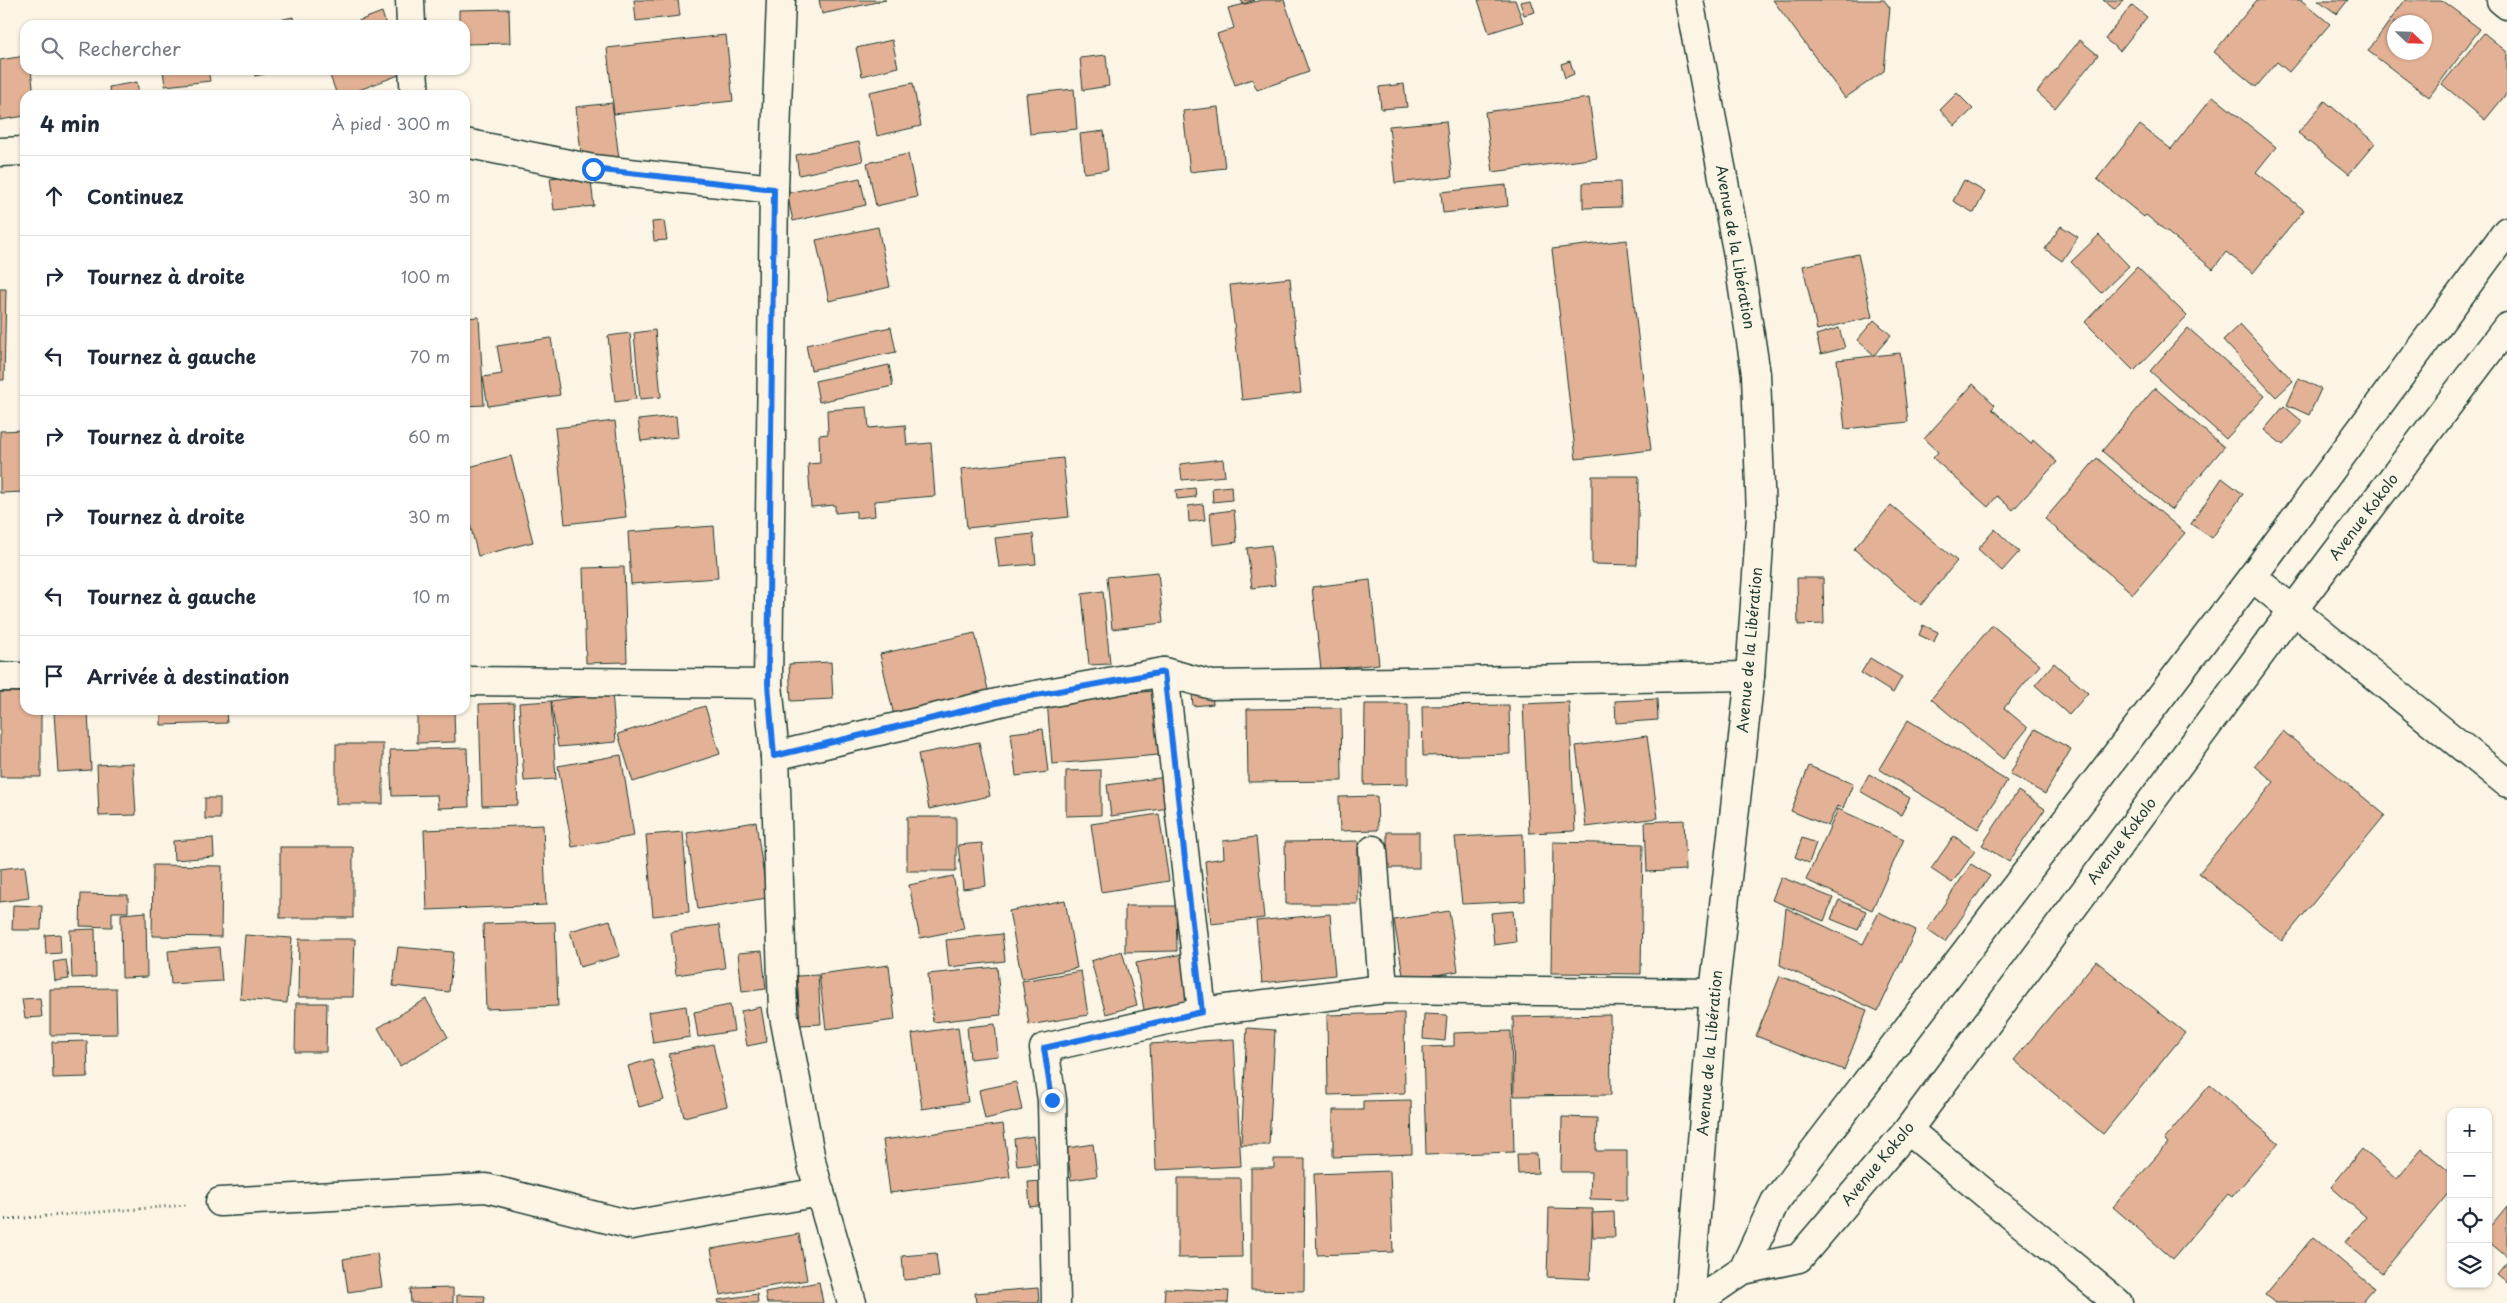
<!DOCTYPE html>
<html lang="fr">
<meta charset="utf-8">
<style>
:root{--surface:#fff;--page:#f6f6f7;--text:#1f2937;--muted:#747a83;--line:#e0e1e3}
body{margin:0;font-family:"Playpen Sans",sans-serif;background:var(--page);color:var(--text)}
.controls{position:absolute;right:15px;bottom:15px;display:grid;overflow:hidden;border-radius:10px;box-shadow:0 1px 4px #0004}
.controls button{width:45px;height:45px;display:grid;place-items:center;padding:0;border:0;border-bottom:1px solid var(--line);background:var(--surface);color:var(--text);font:25px sans-serif}
.compass{position:absolute;left:2387px;top:15px;width:45px;height:45px;border-radius:50%;background:var(--surface);box-shadow:0 1px 4px #0004;rotate:113deg}
.stop{position:absolute;width:15px;height:15px;margin:-11px;border:4px solid #1a73e8;border-radius:50%;background:#fff}
.stop.end{background:#1a73e8;border-color:#fff;box-shadow:0 1px 5px #0008}
.list{margin:0;padding:0;list-style:none}
h2{display:flex;justify-content:space-between;align-items:center;height:65px;margin:0;padding:0 20px;font-size:21px}
h2 small{font-size:16px;font-weight:400;color:var(--muted)}
.list li{display:grid;grid-template-columns:32px 1fr auto;gap:15px;align-items:center;box-sizing:border-box;height:80px;padding:0 20px;border-top:1px solid var(--line)}
.list b{display:block;font-size:19px;white-space:nowrap}
.list em{font-size:16px;font-style:normal;color:var(--muted)}
.icon{flex:none;width:28px;height:28px;fill:none;stroke:currentColor;stroke-width:2;stroke-linecap:round;stroke-linejoin:round}
.map{position:relative;flex:none;width:2507px;height:1303px;overflow:hidden}
.search{position:absolute;background:var(--surface);box-shadow:0 1px 4px #0004;left:20px;top:20px;width:450px;height:55px;display:flex;align-items:center;gap:12px;box-sizing:border-box;padding:0 18px;border-radius:15px;color:var(--muted);font-size:19px}
.panel{position:absolute;background:var(--surface);box-shadow:0 1px 4px #0004;left:20px;top:90px;width:450px;height:625px;border-radius:15px}
.map>svg:first-child{display:block}
.building{fill:#e3b195;stroke:#1f3d34;fill-rule:evenodd}
.lines{fill:none;stroke-linecap:round;stroke-linejoin:round}
.minor-casing{stroke:#1f3d34;stroke-width:31}
.highway-casing{stroke:#1f3d34;stroke-width:31}
.path{stroke:#1f3d34;stroke-width:3;stroke-dasharray:1 4;stroke-linecap:butt}
.minor{stroke:#fcf5e5;stroke-width:28}
.highway{stroke:#fcf5e5;stroke-width:28}
.route{stroke:#1a73e8;stroke-width:6}
.labels{text-anchor:middle;stroke-width:4;stroke-linejoin:round;paint-order:stroke}
.street-label{font-size:15px;fill:#1f3d34;stroke:#fcf5e5}
</style>
<div class="map">
<svg width="2507" height="1303" viewBox="0 0 2507 1303">
<rect width="100%" height="100%" fill="#fcf5e5"/>
<filter id="ink" filterUnits="userSpaceOnUse"><feTurbulence type="fractalNoise" baseFrequency=".02" numOctaves="2"/><feDisplacementMap in="SourceGraphic" scale="10" xChannelSelector="R" yChannelSelector="G"/><feConvolveMatrix kernelMatrix="1 2 1 2 8 2 1 2 1" color-interpolation-filters="sRGB"/></filter>
<g filter="url(#ink)">
<g class="building">
<polygon points="634,0 678,0 680,16 636,21"/>
<polygon points="819,0 886,0 822,14"/>
<polygon points="1241,0 1255,0 1243,4"/>
<polygon points="1262,0 1284,0 1309,72 1257,90 1252,79 1235,85 1217,34 1234,28 1228,8"/>
<polygon points="1478,0 1515,0 1523,22 1489,33"/>
<polygon points="1531,0 1535,12 1524,15 1520,2"/>
<polygon points="1773,0 1884,0 1890,8 1884,71 1845,98"/>
<polygon points="2103,0 2123,0 2115,10"/>
<polygon points="2257,0 2301,0 2330,24 2289,72 2277,62 2256,87 2214,52"/>
<polygon points="2318,0 2348,0 2337,14"/>
<path d="M2405,0H2441L2480,29L2429,97L2368,51ZM2394,22H2424V52H2394Z"/>
<polygon points="2132,5 2147,17 2120,51 2105,39"/>
<polygon points="509,9 510,43 465,44 465,25 459,25 459,10"/>
<polygon points="382,12 386,25 348,25"/>
<polygon points="293,17 295,25 258,25"/>
<polygon points="2484,33 2507,52 2507,93 2485,120 2442,84"/>
<polygon points="726,35 733,101 614,114 607,48"/>
<polygon points="892,40 898,67 862,76 856,48"/>
<polygon points="2080,40 2098,55 2055,108 2037,92"/>
<polygon points="1106,55 1109,86 1083,90 1080,58"/>
<polygon points="25,56 25,70 31,70 34,95 25,95 25,116 0,120 0,60"/>
<polygon points="1570,61 1574,74 1565,78 1561,64"/>
<polygon points="163,70 208,70 210,81 165,86"/>
<polygon points="253,70 283,70 255,76"/>
<polygon points="328,70 403,70 404,73 346,95 337,95"/>
<polygon points="137,82 139,95 110,95 109,87"/>
<polygon points="913,83 921,126 877,136 869,92"/>
<polygon points="1404,84 1407,107 1381,109 1379,87"/>
<polygon points="1074,89 1077,129 1030,134 1026,94"/>
<polygon points="1957,93 1973,109 1955,126 1940,110"/>
<polygon points="2213,96 2276,147 2256,172 2304,210 2253,273 2226,252 2213,269 2146,215 2144,217 2097,179 2140,125 2171,149"/>
<polygon points="1589,98 1597,158 1493,172 1485,112"/>
<polygon points="2325,101 2375,143 2349,174 2298,133"/>
<polygon points="612,103 619,159 582,162 576,107"/>
<polygon points="1218,107 1225,168 1190,172 1183,111"/>
<polygon points="1446,121 1452,177 1395,183 1389,126"/>
<polygon points="1104,131 1108,170 1084,173 1080,134"/>
<polygon points="859,142 863,161 799,175 796,155"/>
<polygon points="908,154 917,197 876,206 867,163"/>
<polygon points="590,174 594,206 554,210 550,178"/>
<polygon points="860,178 866,205 793,221 787,193"/>
<polygon points="1964,180 1985,192 1974,213 1953,201"/>
<polygon points="1620,182 1621,207 1583,208 1583,183"/>
<polygon points="1506,185 1508,206 1443,213 1441,192"/>
<polygon points="664,221 667,240 654,241 652,222"/>
<polygon points="2061,226 2078,237 2062,261 2045,249"/>
<polygon points="878,227 890,287 829,301 816,240"/>
<polygon points="2099,235 2129,266 2101,293 2071,262"/>
<polygon points="1627,240 1651,450 1576,459 1552,249"/>
<polygon points="1858,254 1872,317 1817,330 1803,266"/>
<polygon points="2137,267 2187,316 2134,371 2085,322"/>
<polygon points="1290,278 1301,393 1242,400 1230,285"/>
<polygon points="0,289 6,289 4,380 0,380"/>
<polygon points="479,317 484,405 465,406 465,318"/>
<polygon points="1874,320 1891,335 1874,355 1857,340"/>
<polygon points="2240,324 2293,381 2276,397 2223,340"/>
<polygon points="891,327 896,352 811,370 806,345"/>
<polygon points="1839,328 1845,348 1821,354 1816,335"/>
<polygon points="2188,328 2265,396 2226,439 2150,371"/>
<polygon points="655,330 661,397 640,399 634,333"/>
<polygon points="630,333 636,399 615,402 608,336"/>
<polygon points="551,338 560,395 488,406 483,377 502,374 497,346"/>
<polygon points="1900,353 1908,422 1845,429 1837,360"/>
<polygon points="889,365 893,386 819,402 815,381"/>
<polygon points="2299,378 2321,389 2309,415 2287,405"/>
<polygon points="1973,384 1995,405 1992,409 2031,444 2033,440 2057,462 2013,510 1997,496 1988,507 1933,458 1938,452 1924,439"/>
<polygon points="2155,388 2224,447 2171,510 2102,451"/>
<polygon points="2284,406 2303,422 2283,445 2264,430"/>
<polygon points="867,407 869,428 905,425 907,445 931,443 935,496 874,501 875,516 856,518 856,511 835,513 835,505 811,507 808,464 820,463 819,435 828,434 827,410"/>
<polygon points="676,416 678,437 641,441 638,420"/>
<polygon points="615,421 626,517 565,524 555,428"/>
<polygon points="25,430 25,492 0,493 0,431"/>
<polygon points="511,456 533,542 478,556 465,504 465,468"/>
<polygon points="1063,458 1069,517 967,528 961,469"/>
<polygon points="2097,458 2185,533 2133,594 2045,519"/>
<polygon points="1223,459 1225,476 1182,480 1180,464"/>
<polygon points="1592,476 1639,476 1637,565 1592,564"/>
<polygon points="2222,478 2243,494 2212,538 2191,524"/>
<polygon points="1231,486 1232,500 1213,502 1212,488"/>
<polygon points="1195,488 1196,497 1177,499 1176,490"/>
<polygon points="1203,504 1205,520 1189,522 1188,506"/>
<polygon points="1891,505 1957,561 1921,605 1854,549"/>
<polygon points="1234,510 1237,542 1213,545 1210,513"/>
<polygon points="714,526 718,578 631,584 628,532"/>
<polygon points="1995,529 2019,552 2002,571 1978,549"/>
<polygon points="1033,534 1036,564 999,567 995,538"/>
<polygon points="1271,545 1275,585 1252,588 1247,548"/>
<polygon points="624,567 627,662 586,663 583,568"/>
<polygon points="1158,572 1163,623 1112,629 1107,577"/>
<polygon points="1797,578 1823,578 1824,624 1798,625"/>
<polygon points="1370,580 1379,664 1321,670 1312,587"/>
<polygon points="1103,591 1110,664 1089,665 1082,594"/>
<polygon points="1923,625 1938,632 1934,642 1919,635"/>
<polygon points="1992,625 2040,665 2004,708 2028,728 2003,759 1931,699"/>
<polygon points="975,633 989,694 894,716 880,654"/>
<polygon points="1870,658 1902,677 1893,693 1861,673"/>
<polygon points="831,662 833,699 791,701 789,664"/>
<polygon points="2054,663 2088,693 2069,715 2035,685"/>
<polygon points="1154,691 1159,755 1052,764 1047,700"/>
<polygon points="1212,691 1213,704 1193,706 1192,694"/>
<polygon points="0,692 25,692 25,710 41,710 41,777 0,777"/>
<polygon points="612,692 616,742 558,747 551,701"/>
<polygon points="1657,699 1658,720 1616,723 1615,701"/>
<polygon points="551,701 556,779 524,781 519,703"/>
<polygon points="1569,702 1575,831 1529,833 1523,704"/>
<polygon points="514,703 518,805 482,806 479,704"/>
<polygon points="1365,704 1408,704 1408,784 1364,785"/>
<polygon points="1509,705 1510,754 1423,756 1422,706"/>
<polygon points="705,706 720,754 633,782 618,734"/>
<polygon points="1341,708 1342,781 1248,782 1247,709"/>
<polygon points="161,710 226,710 227,723 161,725"/>
<polygon points="417,710 454,710 455,742 417,743"/>
<polygon points="88,712 91,770 58,772 54,713"/>
<polygon points="1908,720 2007,781 1978,829 1879,769"/>
<polygon points="1043,729 1048,772 1016,776 1011,733"/>
<polygon points="2035,729 2071,749 2045,794 2010,774"/>
<polygon points="2283,731 2385,815 2282,941 2199,873 2274,782 2255,766"/>
<polygon points="1647,736 1658,818 1586,827 1576,746"/>
<polygon points="979,742 990,796 929,809 918,754"/>
<rect x="336" y="744" width="47" height="60"/>
<polygon points="467,748 469,807 438,808 437,795 392,796 390,750"/>
<polygon points="621,755 634,836 572,847 558,766"/>
<polygon points="133,763 136,815 99,816 97,765"/>
<polygon points="1809,766 1853,784 1843,808 1837,806 1828,826 1791,811"/>
<polygon points="1101,770 1101,815 1066,816 1066,771"/>
<polygon points="1869,774 1910,798 1901,815 1860,791"/>
<polygon points="1166,777 1169,808 1111,816 1107,785"/>
<polygon points="2018,791 2045,809 2009,862 1982,845"/>
<polygon points="1377,796 1378,830 1340,831 1339,797"/>
<rect x="205" y="798" width="15" height="21"/>
<polygon points="1838,809 1904,839 1872,910 1806,880"/>
<polygon points="1159,814 1169,881 1101,892 1091,824"/>
<rect x="907" y="817" width="49" height="54"/>
<polygon points="1684,820 1686,870 1647,872 1645,822"/>
<polygon points="756,822 767,898 698,909 687,833"/>
<polygon points="543,825 546,905 427,910 424,830"/>
<polygon points="683,832 689,912 653,916 646,835"/>
<rect x="1387" y="832" width="32" height="36"/>
<polygon points="1523,834 1525,901 1462,904 1455,837"/>
<polygon points="1954,836 1975,851 1952,883 1931,869"/>
<polygon points="1256,837 1264,918 1211,924 1205,861 1224,858 1223,841"/>
<polygon points="213,838 214,857 174,860 173,841"/>
<polygon points="1802,838 1816,843 1809,863 1795,857"/>
<polygon points="1358,841 1358,904 1286,904 1285,842"/>
<polygon points="1553,842 1643,844 1641,974 1551,973"/>
<polygon points="982,843 986,886 963,889 958,845"/>
<rect x="280" y="847" width="73" height="71"/>
<polygon points="1971,864 1990,876 1945,942 1927,930"/>
<polygon points="153,865 222,866 221,937 152,936"/>
<polygon points="25,866 29,898 0,902 0,869"/>
<polygon points="953,876 964,929 920,938 909,885"/>
<polygon points="1781,877 1833,898 1824,921 1772,900"/>
<polygon points="81,894 128,895 128,912 112,912 112,927 80,926"/>
<polygon points="1065,900 1077,968 1022,979 1009,911"/>
<polygon points="1839,900 1866,911 1858,930 1831,919"/>
<polygon points="13,905 42,906 41,930 12,930"/>
<polygon points="1125,906 1176,906 1177,951 1125,952"/>
<polygon points="1786,908 1863,944 1879,912 1916,930 1878,1011 1780,965"/>
<polygon points="1449,911 1458,971 1404,981 1394,920"/>
<polygon points="1513,911 1516,942 1494,945 1491,913"/>
<polygon points="146,912 147,977 122,978 121,914"/>
<polygon points="1330,914 1335,975 1262,983 1256,921"/>
<polygon points="610,920 620,956 580,967 570,931"/>
<polygon points="555,922 558,1006 486,1009 483,924"/>
<polygon points="719,925 725,968 676,975 671,932"/>
<polygon points="95,929 96,977 72,978 70,930"/>
<polygon points="60,934 61,953 46,954 45,935"/>
<polygon points="1002,934 1005,961 949,967 946,940"/>
<polygon points="245,935 292,938 287,1003 240,999"/>
<polygon points="299,939 355,939 353,997 298,997"/>
<polygon points="219,947 222,981 171,984 168,951"/>
<polygon points="398,947 453,952 449,992 393,986"/>
<polygon points="762,951 766,989 742,992 738,953"/>
<polygon points="1122,951 1137,1005 1106,1014 1091,961"/>
<polygon points="1183,954 1192,1001 1144,1010 1136,963"/>
<polygon points="66,960 69,979 55,981 53,962"/>
<polygon points="2096,961 2185,1033 2103,1134 2014,1060"/>
<polygon points="889,965 895,1020 826,1029 819,974"/>
<polygon points="997,967 1001,1015 933,1022 928,974"/>
<polygon points="1081,971 1088,1015 1029,1025 1022,981"/>
<polygon points="818,975 821,1024 800,1025 797,976"/>
<polygon points="1780,976 1867,1010 1844,1070 1756,1036"/>
<polygon points="116,988 117,1034 50,1035 50,989"/>
<polygon points="40,998 42,1017 25,1018 22,999"/>
<polygon points="426,999 448,1037 400,1066 378,1028"/>
<polygon points="296,1003 327,1003 326,1052 295,1052"/>
<polygon points="730,1005 734,1031 698,1037 694,1012"/>
<polygon points="686,1006 690,1037 653,1043 648,1012"/>
<polygon points="761,1007 767,1042 747,1046 741,1011"/>
<polygon points="1404,1013 1405,1093 1328,1095 1327,1015"/>
<polygon points="1424,1014 1447,1015 1445,1041 1423,1039"/>
<polygon points="1610,1015 1611,1095 1514,1096 1513,1017"/>
<polygon points="995,1024 998,1056 970,1059 967,1027"/>
<polygon points="958,1027 968,1102 922,1109 912,1034"/>
<polygon points="1247,1028 1275,1030 1269,1145 1241,1145"/>
<polygon points="1511,1031 1514,1152 1426,1155 1423,1047 1454,1046 1454,1033"/>
<polygon points="1234,1039 1241,1166 1156,1170 1150,1044"/>
<polygon points="87,1041 88,1077 53,1078 52,1042"/>
<polygon points="713,1044 727,1106 684,1117 669,1054"/>
<polygon points="652,1059 664,1100 639,1107 628,1066"/>
<polygon points="1016,1082 1022,1110 985,1119 979,1090"/>
<polygon points="2210,1085 2279,1143 2232,1197 2228,1194 2173,1259 2113,1207 2168,1143 2164,1139"/>
<polygon points="1411,1100 1412,1154 1333,1157 1333,1110 1363,1110 1363,1101"/>
<polygon points="1562,1117 1597,1118 1596,1151 1627,1151 1627,1200 1590,1199 1591,1172 1561,1172"/>
<polygon points="1003,1124 1010,1177 890,1193 883,1140"/>
<polygon points="1033,1136 1037,1164 1017,1166 1014,1139"/>
<polygon points="1093,1144 1097,1176 1071,1180 1067,1148"/>
<polygon points="2362,1149 2397,1179 2422,1149 2451,1173 2451,1190 2382,1273 2345,1242 2366,1217 2331,1187"/>
<polygon points="1517,1154 1537,1154 1538,1173 1518,1174"/>
<polygon points="1274,1159 1305,1159 1304,1291 1251,1290 1251,1168 1274,1168"/>
<polygon points="1390,1171 1393,1252 1317,1255 1314,1174"/>
<polygon points="1178,1178 1240,1178 1242,1257 1178,1258"/>
<polygon points="1042,1181 1045,1205 1030,1207 1028,1182"/>
<polygon points="2507,1206 2507,1257 2488,1241 2488,1229"/>
<polygon points="1549,1208 1593,1209 1590,1279 1547,1277"/>
<polygon points="1614,1212 1615,1237 1593,1237 1592,1213"/>
<polygon points="799,1234 807,1280 720,1295 711,1249"/>
<polygon points="2313,1237 2374,1288 2361,1303 2275,1303 2265,1295"/>
<polygon points="377,1253 382,1287 348,1292 343,1259"/>
<polygon points="936,1253 939,1277 904,1280 902,1256"/>
<polygon points="2507,1262 2507,1282 2497,1274"/>
<polygon points="819,1282 823,1303 767,1303 765,1292"/>
<polygon points="453,1288 453,1303 411,1303 410,1289"/>
<polygon points="1038,1288 1039,1303 976,1303 975,1293"/>
<polygon points="1165,1288 1229,1291 1228,1303 1164,1303"/>
<polygon points="757,1294 758,1303 719,1303 718,1300"/>
<polygon points="457,1295 485,1296 484,1303 457,1303"/>
</g>
<g class="lines">
<g class="minor-casing">
<g id="minor">
<polyline points="410,0 411,25"/>
<polyline points="781,0 774,189 768,684 775,756 783,1011 812,1165 852,1303"/>
<polyline points="2501,0 2507,5"/>
<polyline points="413,70 415,95"/>
<polyline points="465,143 593,169 774,189"/>
<polyline points="0,152 25,151"/>
<polyline points="2252,577 2507,783"/>
<polyline points="1164,672 1202,1012"/>
<polyline points="0,677 25,677"/>
<polyline points="465,681 768,684"/>
<polyline points="775,756 1009,700 1164,672 1212,685 1750,676"/>
<polyline points="1373,850 1383,989"/>
<polyline points="1908,1130 2118,1303"/>
<polyline points="220,1202 486,1188 631,1225 820,1192"/>
<polyline points="1743,1270 1775,1202 2252,577 2507,231"/>
<polyline points="1056,1303 1052,1100 1044,1048 1202,1012 1383,989 1714,993"/>
<polyline points="1695,1303 1743,1270 1799,1258 1908,1130 2293,610 2507,327"/>
</g>
</g>
<g class="highway-casing">
<polyline id="highway" points="1689,1303 1714,993 1750,676 1761,516 1756,374 1737,250 1689,0"/>
</g>
<polyline class="path" points="0,1220 186,1205"/>
<use href="#minor" class="minor"/>
<use href="#highway" class="highway"/>
</g>
</g>
<g class="lines" filter="url(#ink)">
<polyline class="route" points="593,169 774,189 768,684 774,756 1009,700 1164,672 1202,1012 1044,1048 1052,1100"/>
</g>
<g class="labels">
<g class="street-label">
<text transform="translate(1735 247) rotate(80)" y="5">Avenue de la Libération</text>
<text transform="translate(2364 517) rotate(-53)" y="5">Avenue Kokolo</text>
<text transform="translate(1750 650) rotate(-85)" y="5">Avenue de la Libération</text>
<text transform="translate(2122 841) rotate(-53)" y="5">Avenue Kokolo</text>
<text transform="translate(1710 1053) rotate(-85)" y="5">Avenue de la Libération</text>
<text transform="translate(1878 1164) rotate(-50)" y="5">Avenue Kokolo</text>
</g>
</g>
</svg>
<div class="controls">
<button>+</button>
<button>−</button>
<button><svg class="icon" aria-label="locate" viewBox="0 0 24 24"><circle cx="12" cy="12" r="6"/><path d="M12 2v4M12 18v4M2 12h4M18 12h4"/></svg></button>
<button><svg class="icon" aria-label="layers" viewBox="0 0 24 24"><path d="M12 4l9 5-9 5-9-5zM3 14l9 5 9-5"/></svg></button>
</div>
<svg class="compass" viewBox="-18 -18 36 36"><path d="M0-13l5 13h-10z" fill="#e53935"/><path d="M0 13l5-13h-10z" fill="#747a83"/></svg>
<div class="stop" style="left:593px;top:169px"></div>
<div class="stop end" style="left:1052px;top:1100px"></div>
<div class="search"><svg class="icon" aria-label="search" viewBox="0 0 24 24"><circle cx="10" cy="10" r="6"/><path d="M15 15l6 6"/></svg>Rechercher</div>
<section class="panel">
<h2>4 min<small>À pied · 300 m</small></h2>
<ul class="list">
<li><svg class="icon" aria-label="ahead" viewBox="0 0 24 24"><path d="M12 20V5M6 11l6-6 6 6"/></svg><div><b>Continuez</b></div><em>30 m</em></li>
<li><svg class="icon" aria-label="right" viewBox="0 0 24 24"><path d="M7 20v-9h11M14 6l5 5-5 5"/></svg><div><b>Tournez à droite</b></div><em>100 m</em></li>
<li><svg class="icon" aria-label="left" viewBox="0 0 24 24"><path d="M17 20v-9H6M10 6l-5 5 5 5"/></svg><div><b>Tournez à gauche</b></div><em>70 m</em></li>
<li><svg class="icon" aria-label="right" viewBox="0 0 24 24"><path d="M7 20v-9h11M14 6l5 5-5 5"/></svg><div><b>Tournez à droite</b></div><em>60 m</em></li>
<li><svg class="icon" aria-label="right" viewBox="0 0 24 24"><path d="M7 20v-9h11M14 6l5 5-5 5"/></svg><div><b>Tournez à droite</b></div><em>30 m</em></li>
<li><svg class="icon" aria-label="left" viewBox="0 0 24 24"><path d="M17 20v-9H6M10 6l-5 5 5 5"/></svg><div><b>Tournez à gauche</b></div><em>10 m</em></li>
<li><svg class="icon" aria-label="arrive" viewBox="0 0 24 24"><path d="M6 21V4h12l-3 4 3 4H6"/></svg><div><b>Arrivée à destination</b></div></li>
</ul>
</section>
</div>
